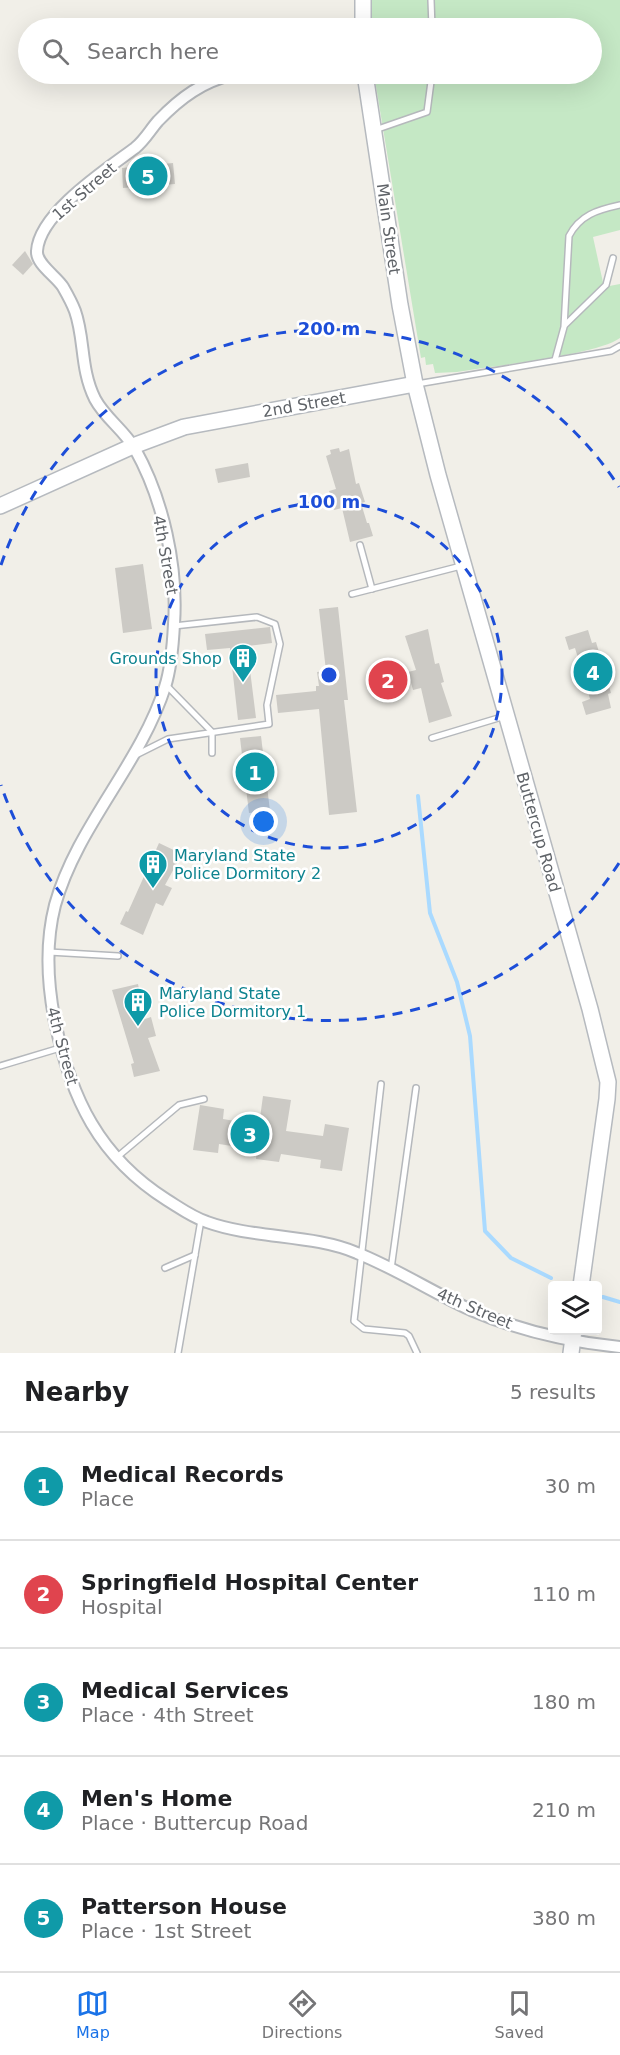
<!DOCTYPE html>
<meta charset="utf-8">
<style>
:root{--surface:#fff;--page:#f6f6f6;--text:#202124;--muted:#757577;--line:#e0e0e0;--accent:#1a73e8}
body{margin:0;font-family:"DejaVu Sans",sans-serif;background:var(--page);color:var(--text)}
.controls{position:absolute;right:18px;bottom:18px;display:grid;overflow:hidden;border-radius:6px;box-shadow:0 6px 24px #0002}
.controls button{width:54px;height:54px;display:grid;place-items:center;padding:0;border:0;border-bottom:2px solid var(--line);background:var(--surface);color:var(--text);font:30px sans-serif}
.you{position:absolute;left:264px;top:822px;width:21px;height:21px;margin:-15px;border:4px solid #fff;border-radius:50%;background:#1a73e8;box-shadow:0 0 0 9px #1a73e833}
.badge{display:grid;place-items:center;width:39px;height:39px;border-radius:50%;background:var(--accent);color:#fff;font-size:20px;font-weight:700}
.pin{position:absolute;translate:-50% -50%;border:3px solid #fff;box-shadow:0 2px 6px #0006}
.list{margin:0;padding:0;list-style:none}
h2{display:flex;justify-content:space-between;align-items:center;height:78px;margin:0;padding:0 24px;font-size:26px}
h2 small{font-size:20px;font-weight:400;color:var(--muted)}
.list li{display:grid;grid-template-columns:39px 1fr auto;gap:18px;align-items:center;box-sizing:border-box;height:108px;padding:0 24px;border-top:2px solid var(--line)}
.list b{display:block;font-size:22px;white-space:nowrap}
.list p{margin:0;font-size:20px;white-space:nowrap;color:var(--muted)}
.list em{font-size:20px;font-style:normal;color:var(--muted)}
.icon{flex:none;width:33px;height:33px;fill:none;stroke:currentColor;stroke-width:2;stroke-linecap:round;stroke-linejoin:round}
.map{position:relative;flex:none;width:620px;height:1353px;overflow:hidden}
.search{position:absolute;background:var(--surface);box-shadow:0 6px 24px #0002;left:18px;right:18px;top:18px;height:66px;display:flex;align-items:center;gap:15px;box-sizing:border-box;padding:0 21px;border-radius:33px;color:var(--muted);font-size:22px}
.sheet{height:618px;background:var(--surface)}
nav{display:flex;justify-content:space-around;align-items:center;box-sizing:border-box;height:84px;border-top:2px solid var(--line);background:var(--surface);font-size:16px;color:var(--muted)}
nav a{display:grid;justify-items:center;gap:3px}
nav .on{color:var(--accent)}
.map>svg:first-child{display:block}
.green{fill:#c5e8c5}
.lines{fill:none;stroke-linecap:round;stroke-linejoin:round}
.stream{stroke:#aadaff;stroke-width:4}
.building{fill:#cccac5}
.lane-casing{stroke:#b5b8bc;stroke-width:8}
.street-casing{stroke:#b5b8bc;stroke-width:14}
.secondary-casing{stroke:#b6babf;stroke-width:18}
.lane{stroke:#fff;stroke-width:5}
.street{stroke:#fff;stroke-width:10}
.secondary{stroke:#fff;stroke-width:15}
.ring{fill:none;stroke:#1d4ed8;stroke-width:3;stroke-dasharray:10 8}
.labels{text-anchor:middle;stroke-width:5;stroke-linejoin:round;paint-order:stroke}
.street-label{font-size:16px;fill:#5f6368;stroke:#fff}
.culture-label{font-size:16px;fill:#0d838f;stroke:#fff;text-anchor:start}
.centre{fill:#1d4ed8;stroke:#fff;stroke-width:3}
.ring-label{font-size:18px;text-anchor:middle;font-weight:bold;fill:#1d4ed8;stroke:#fff;stroke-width:5;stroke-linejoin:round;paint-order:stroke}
</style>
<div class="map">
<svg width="620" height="1353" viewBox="0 0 620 1353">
<rect width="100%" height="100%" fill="#f1efe8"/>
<path class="green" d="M370,0H620V230L593,237L604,287L620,284V338C597,355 491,366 457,372L435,373L433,364L426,365L425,357L421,358L374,74H592V28H370Z"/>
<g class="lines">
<g class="stream">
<polyline points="418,796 430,913 457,982 470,1036 485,1231 511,1258 551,1278"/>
<polyline points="603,1297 620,1302"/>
</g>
</g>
<g class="building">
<polygon points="173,163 175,184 123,188 122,168"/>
<polygon points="25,251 33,264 23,275 12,265"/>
<polygon points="339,448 340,452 349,449 356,484 359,483 365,502 361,503 367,523 369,523 373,536 350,542 342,508 334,510 329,491 336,489 326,456 331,454 330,450"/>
<polygon points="248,463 250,477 218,483 215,469"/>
<polygon points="143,564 152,629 123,633 115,568"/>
<polygon points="338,607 348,700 344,700 357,812 329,815 319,709 278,713 276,695 316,691 316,686 319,686 317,672 326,671 319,609"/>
<polygon points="270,627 272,643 247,646 256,718 238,720 230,648 207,650 205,634"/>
<polygon points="428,629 435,664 439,663 444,682 441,683 452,716 429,723 421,688 413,690 408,672 416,670 405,636"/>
<polygon points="588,630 592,643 596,642 611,693 608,694 611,708 586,715 582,702 590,699 575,648 569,650 565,637"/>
<polygon points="261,736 270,811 249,813 240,738"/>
<polygon points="159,843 182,854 165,885 172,888 163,906 156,903 143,935 120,924 126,911 128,912"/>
<polygon points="138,984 145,1019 151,1017 156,1036 148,1038 160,1071 134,1077 131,1064 134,1063 112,990"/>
<polygon points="263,1096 291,1100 286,1131 323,1136 325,1124 349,1128 342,1171 320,1168 321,1160 281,1154 279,1162 256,1159 257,1150 219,1144 218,1153 193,1150 200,1105 224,1109 223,1119 259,1125"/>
</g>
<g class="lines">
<g class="lane-casing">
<g id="lane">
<polyline points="431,0 432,28"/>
<polyline points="375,130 427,112 432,74"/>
<polyline points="565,325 606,285 613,258"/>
<path d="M555,360L564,327L569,236C580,215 597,210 620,205"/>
<polyline points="417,384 611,351 620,346"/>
<polyline points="360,545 372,589"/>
<polyline points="352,594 461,566"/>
<polyline points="167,686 212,732 212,753"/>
<polyline points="432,738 505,716"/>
<polyline points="136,755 168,739 269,724 267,705 280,644 275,624 257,617 174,626"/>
<polyline points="49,952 118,956"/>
<polyline points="0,1066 60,1048"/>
<polyline points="381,1084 354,1321 364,1329 405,1333 409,1336 417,1353"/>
<polyline points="116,1158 179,1105 204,1099"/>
<polyline points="165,1268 195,1255"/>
<polyline points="391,1269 416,1088"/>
<polyline points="178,1353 201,1220"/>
</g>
</g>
<g class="street-casing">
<path id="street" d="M234,74C202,82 181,97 158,121C150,130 145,140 135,148C107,169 39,213 37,251C36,264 56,276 63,287C67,294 72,303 75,311C85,339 80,369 95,399C105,418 124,430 135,449C163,499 178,566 174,624C173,644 171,668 165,687C140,765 77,826 55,905C45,944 47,982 55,1022C71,1098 99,1157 167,1200C180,1208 192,1217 207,1222C254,1239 313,1234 357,1253C397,1269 432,1292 471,1310C518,1330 569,1342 620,1347"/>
</g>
<g class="secondary-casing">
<g id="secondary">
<polyline points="363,28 363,0"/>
<polyline points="365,74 400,305 415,384 438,475 590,1009 608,1082 607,1099 581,1286"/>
<polyline points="0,506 133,446 184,427 415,384"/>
<polyline points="571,1353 574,1330"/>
</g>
</g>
<use href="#lane" class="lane"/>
<use href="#street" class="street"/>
<use href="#secondary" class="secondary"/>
</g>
<g class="ring">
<circle cx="329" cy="675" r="173"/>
<path d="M619 863A346 346 0 0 1 1 785M1 565A346 346 0 0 1 619 487"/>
</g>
<defs>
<g id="building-pin" transform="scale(1.5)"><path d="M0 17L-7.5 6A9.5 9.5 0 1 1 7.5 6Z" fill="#0f9aa8" stroke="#fff"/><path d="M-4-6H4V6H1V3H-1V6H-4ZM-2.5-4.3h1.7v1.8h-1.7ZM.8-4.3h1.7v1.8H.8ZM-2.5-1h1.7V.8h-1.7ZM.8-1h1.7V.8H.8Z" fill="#fff"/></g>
</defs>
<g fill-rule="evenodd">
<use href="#building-pin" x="243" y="658"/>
<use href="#building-pin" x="153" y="864"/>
<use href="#building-pin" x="138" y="1002"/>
</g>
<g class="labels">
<g class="street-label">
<text transform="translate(84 191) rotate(-41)" y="6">1st Street</text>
<text transform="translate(389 229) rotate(82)" y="6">Main Street</text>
<text transform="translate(304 404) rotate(-10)" y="6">2nd Street</text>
<text transform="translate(166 555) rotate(80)" y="6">4th Street</text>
<text transform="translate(539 832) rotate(74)" y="6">Buttercup Road</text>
<text transform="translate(63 1046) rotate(75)" y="6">4th Street</text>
<text transform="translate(475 1308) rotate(23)" y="6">4th Street</text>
</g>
<g class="culture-label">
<text x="222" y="664" text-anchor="end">Grounds Shop</text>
<text x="174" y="861">Maryland State<tspan x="174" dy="18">Police Dormitory 2</tspan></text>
<text x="159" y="999">Maryland State<tspan x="159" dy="18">Police Dormitory 1</tspan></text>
</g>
</g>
<circle cx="329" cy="675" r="9" class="centre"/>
<g class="ring-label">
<text x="329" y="335">200 m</text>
<text x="329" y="508">100 m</text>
</g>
</svg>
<div class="controls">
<button><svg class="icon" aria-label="layers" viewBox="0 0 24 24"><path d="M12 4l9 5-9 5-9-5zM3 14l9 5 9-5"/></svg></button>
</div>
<div class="you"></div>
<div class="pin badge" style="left:255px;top:772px;background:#0f9aa8">1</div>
<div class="pin badge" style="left:388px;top:680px;background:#e0444e">2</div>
<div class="pin badge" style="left:250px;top:1134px;background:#0f9aa8">3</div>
<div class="pin badge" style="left:593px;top:672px;background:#0f9aa8">4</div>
<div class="pin badge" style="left:148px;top:176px;background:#0f9aa8">5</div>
<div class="search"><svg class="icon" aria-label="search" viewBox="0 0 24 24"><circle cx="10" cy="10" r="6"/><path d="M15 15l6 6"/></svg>Search here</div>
</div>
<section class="sheet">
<h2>Nearby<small>5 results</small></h2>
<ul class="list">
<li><span class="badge" style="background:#0f9aa8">1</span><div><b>Medical Records</b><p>Place</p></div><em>30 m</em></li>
<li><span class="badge" style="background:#e0444e">2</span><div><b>Springfield Hospital Center</b><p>Hospital</p></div><em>110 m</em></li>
<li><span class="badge" style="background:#0f9aa8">3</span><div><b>Medical Services</b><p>Place · 4th Street</p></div><em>180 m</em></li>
<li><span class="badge" style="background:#0f9aa8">4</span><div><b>Men's Home</b><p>Place · Buttercup Road</p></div><em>210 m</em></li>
<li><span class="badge" style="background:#0f9aa8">5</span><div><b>Patterson House</b><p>Place · 1st Street</p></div><em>380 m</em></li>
</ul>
</section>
<nav>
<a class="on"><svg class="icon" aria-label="map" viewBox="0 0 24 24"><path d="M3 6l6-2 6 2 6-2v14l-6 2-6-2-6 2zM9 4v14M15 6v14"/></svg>Map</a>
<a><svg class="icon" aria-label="directions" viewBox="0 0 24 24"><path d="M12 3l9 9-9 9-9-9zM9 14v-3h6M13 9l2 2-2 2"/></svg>Directions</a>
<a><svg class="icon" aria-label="saved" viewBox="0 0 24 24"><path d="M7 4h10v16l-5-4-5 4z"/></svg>Saved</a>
</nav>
